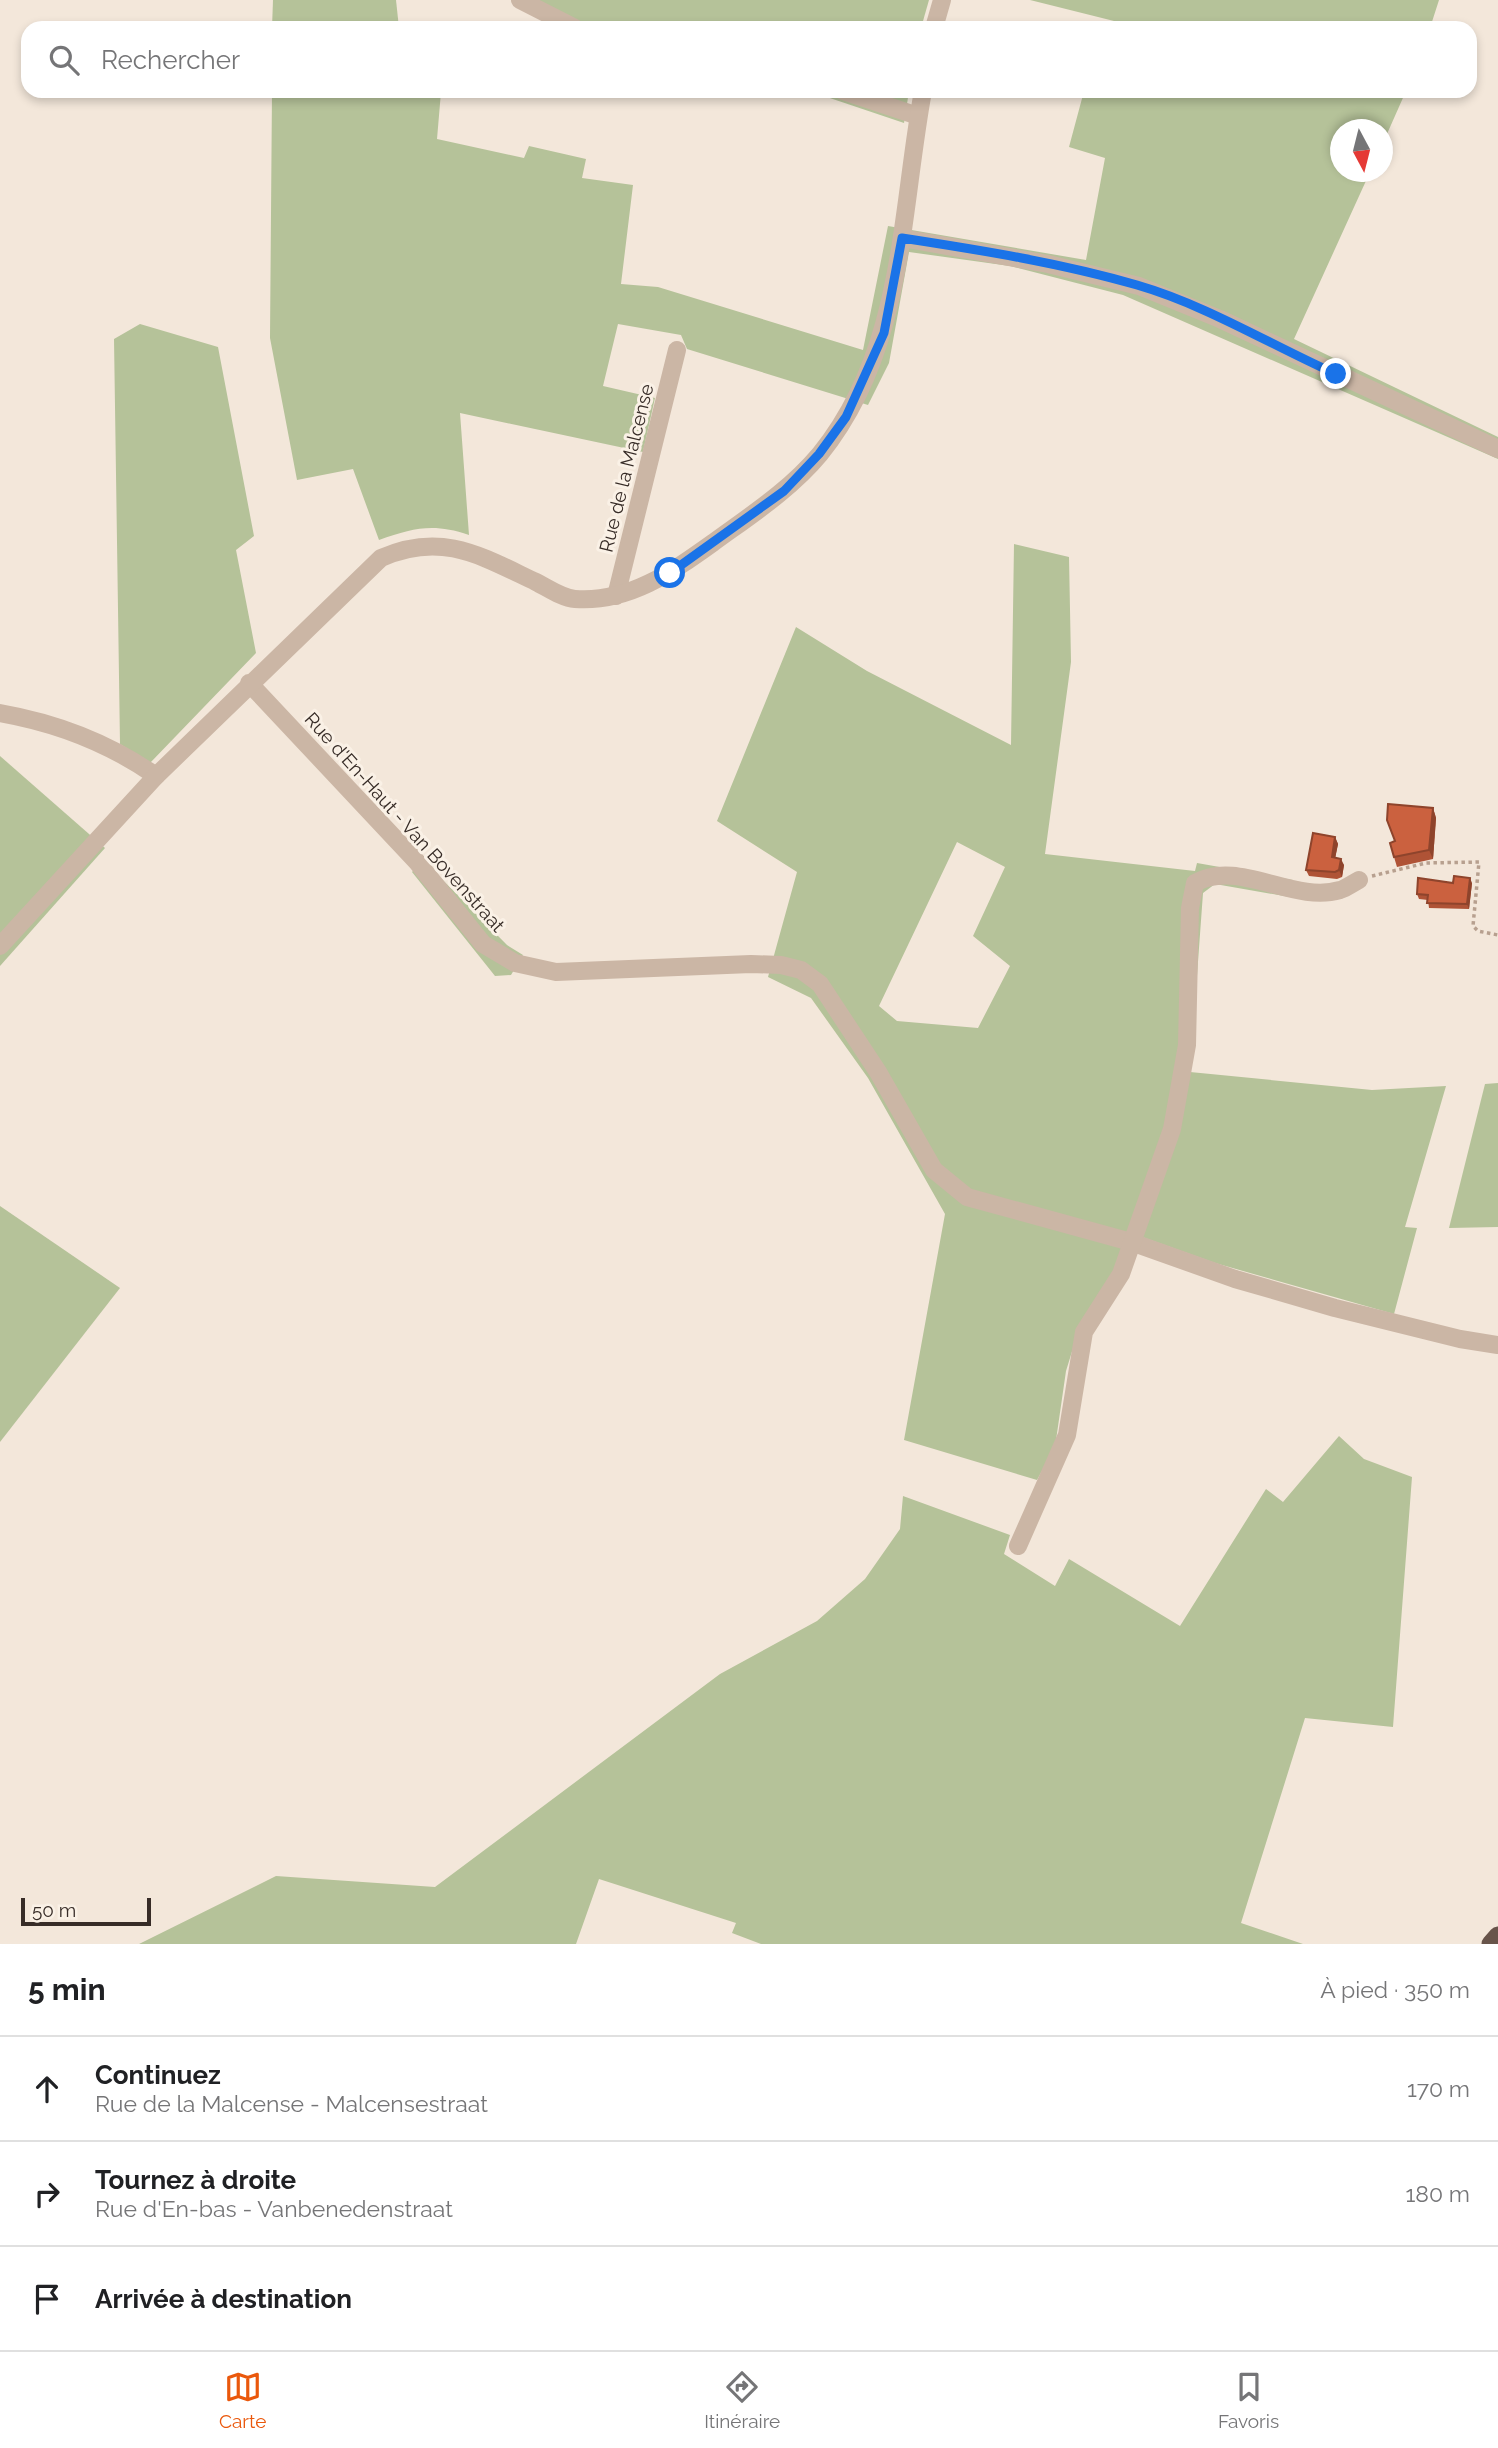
<!DOCTYPE html>
<html lang="fr">
<meta charset="utf-8">
<style>
:root{--surface:#fff;--page:#f2f2f2;--text:#202124;--muted:#757577;--line:#e0e0e0;--accent:#ea580c}
body{margin:0;font-family:Raleway,sans-serif;background:var(--page);color:var(--text)}
.compass{position:absolute;left:1330px;top:119px;width:63px;height:63px;border-radius:50%;background:var(--surface);box-shadow:0 4px 10px #0003;rotate:173deg}
.scale{position:absolute;left:21px;bottom:18px;width:130px;box-sizing:border-box;padding-left:7px;border:4px solid #372c27;border-top:0;font-size:19px;line-height:24px;white-space:nowrap;color:#372c27;-webkit-text-stroke:5px #faf1e6;paint-order:stroke}
.stop{position:absolute;width:21px;height:21px;margin:-16px;border:5px solid #1a73e8;border-radius:50%;background:#fff}
.stop.end{background:#1a73e8;border-color:#fff;box-shadow:0 2px 7px #0008}
.list{margin:0;padding:0;list-style:none}
h2{display:flex;justify-content:space-between;align-items:center;height:91px;margin:0;padding:0 28px;font-size:30px}
h2 small{font-size:23px;font-weight:400;color:var(--muted)}
.list li{display:grid;grid-template-columns:46px 1fr auto;gap:21px;align-items:center;box-sizing:border-box;height:105px;padding:0 28px;border-top:2px solid var(--line)}
.list b{display:block;font-size:26px;white-space:nowrap}
.list p{margin:0;font-size:23px;white-space:nowrap;color:var(--muted)}
.list em{font-size:23px;font-style:normal;color:var(--muted)}
.icon{flex:none;width:38px;height:38px;fill:none;stroke:currentColor;stroke-width:2;stroke-linecap:round;stroke-linejoin:round}
.map{position:relative;flex:none;width:1498px;height:1944px;overflow:hidden}
.search{position:absolute;background:var(--surface);box-shadow:0 4px 10px #0003;left:21px;right:21px;top:21px;height:77px;display:flex;align-items:center;gap:18px;box-sizing:border-box;padding:0 24px;border-radius:21px;color:var(--muted);font-size:26px}
.sheet{height:406px;background:var(--surface)}
nav{display:flex;justify-content:space-around;align-items:center;box-sizing:border-box;height:98px;border-top:2px solid var(--line);background:var(--surface);font-size:19px;color:var(--muted)}
nav a{display:grid;justify-items:center;gap:4px}
nav .on{color:var(--accent)}
.map>svg:first-child{display:block}
.green{fill:#b5c299;fill-rule:evenodd}
.lines{fill:none;stroke-linecap:round;stroke-linejoin:round}
.path{stroke:#b7a08f;stroke-width:3.5;stroke-dasharray:3.5 3.5;stroke-linecap:butt}
.minor{stroke:#cbb6a5;stroke-width:18}
.trunk{stroke:#68544a;stroke-width:19}
.wall{fill:#af5336}
.shaded-wall{fill:#8e442c}
.building{fill:#cb613f;stroke:#8e442c;stroke-width:2}
.route{stroke:#1a73e8;stroke-width:9}
.labels{text-anchor:middle;stroke-width:6;stroke-linejoin:round;paint-order:stroke}
.street-label{font-size:19px;fill:#372c27;stroke:#faf1e6}
</style>
<div class="map">
<svg width="1498" height="1944" viewBox="0 0 1498 1944">
<rect width="100%" height="100%" fill="#f3e7da"/>
<g class="green">
<polygon points="273,0 396,0 399,28 272,28"/>
<polygon points="530,0 929,0 921,28 600,28 573,24"/>
<polygon points="1030,0 1439,0 1430,28 1113,28 1114,21"/>
<path d="M272,91H462V94L441,92L437,139L524,158L529,146L586,159L582,178L633,185L621,284L658,287L863,350L888,226L1086,260L1105,158L1069,147L1084,91H1406L1383,143L1382,130H1340V172H1370L1294,339L1498,437V459L1123,295L1010,266L909,252L889,363L868,405L687,349L681,335L618,324L603,386L655,398L643,452L460,413L469,535C433,523 414,528 379,540L353,469L297,480L270,338Z"/>
<polygon points="809,91 909,91 904,123"/>
<polygon points="140,324 218,347 254,536 236,550 256,653 150,763 120,744 114,339"/>
<path d="M1014,544L1069,557L1071,662L1045,854L1195,871L1197,863L1293,880L1290,897L1215,884L1203,893L1190,1072L1372,1090L1446,1086L1405,1227L1417,1228L1394,1314L1215,1263L1128,1232L1113,1273L1078,1332L1066,1371L1055,1447L1037,1480L904,1440L945,1214L868,1078L811,998L768,977L797,872L717,821L796,627L867,671L1011,745ZM957,842L1005,867L973,936L1010,966L978,1028L897,1021L879,1006Z"/>
<polygon points="0,756 105,848 0,966"/>
<polygon points="423,860 507,945 523,955 511,975 495,976 412,872"/>
<polygon points="1498,1083 1498,1227 1449,1228 1485,1084"/>
<polygon points="0,1206 120,1288 0,1442"/>
<polygon points="1339,1436 1364,1459 1412,1477 1393,1727 1305,1718 1241,1923 1303,1944 761,1944 732,1933 736,1923 599,1879 576,1944 139,1944 276,1876 435,1887 720,1674 817,1621 865,1579 900,1529 903,1496 1010,1535 1004,1554 1055,1586 1069,1559 1180,1626 1266,1489 1283,1502"/>
</g>
<g class="lines">
<polyline class="path" points="1372,876 1426,863 1479,862 1473,926 1478,931 1498,935"/>
<g class="minor">
<polyline points="520,0 575,28"/>
<polyline points="934,28 942,0"/>
<polyline points="843,91 918,116"/>
<polyline points="902,238 1048,264 1139,286 1220,319 1498,449"/>
<polyline points="616,596 677,350"/>
<polyline points="249,683 417,862 483,944 515,963 556,972 751,964 781,965 801,970 820,984 878,1072 934,1170 967,1197 1131,1242 1235,1279 1335,1308 1460,1339 1498,1345"/>
<path d="M0,713C57,723 109,743 156,776"/>
<path d="M0,946L156,776L381,558C442,531 481,556 536,582C548,588 562,598 575,599C629,603 672,572 714,542C751,515 790,490 820,454C904,350 900,216 923,91"/>
<path d="M1018,1546L1067,1435L1084,1332L1121,1274L1172,1129L1187,1045L1190,908L1195,883C1238,858 1293,904 1340,890C1346,888 1353,883 1359,880"/>
</g>
<polyline class="trunk" points="1491,1944 1498,1936"/>
</g>
<g class="wall">
<polygon points="1433,808 1436,818 1433,859 1397,867 1394,857 1395,841"/>
<polygon points="1335,837 1338,844 1335,858 1344,865 1342,877 1337,879 1309,876 1306,870"/>
<polygon points="1453,883 1472,883 1469,909 1429,908 1428,900 1419,899 1417,894"/>
</g>
<g class="shaded-wall">
<polygon points="1433,808 1436,818 1433,859 1429,850"/>
<polygon points="1335,837 1338,844 1334,864 1332,857"/>
<polygon points="1341,859 1344,865 1342,877 1339,870"/>
<polygon points="1470,878 1472,883 1469,909 1467,904"/>
</g>
<g class="building">
<polygon points="1388,804 1433,808 1429,850 1394,857 1390,843 1395,841 1387,820"/>
<polygon points="1313,833 1335,837 1332,857 1341,859 1339,870 1335,872 1306,870"/>
<polygon points="1454,876 1470,878 1467,904 1427,903 1428,895 1417,894 1418,878 1453,883"/>
</g>
<g class="lines">
<path class="route" d="M670,573L784,491L819,454L846,417L884,333L902,238C980,250 1061,263 1137,285C1206,305 1271,345 1336,374"/>
</g>
<g class="labels">
<g class="street-label">
<text transform="translate(626 468) rotate(-76)" y="7">Rue de la Malcense</text>
<text transform="translate(405 822) rotate(48)" y="7">Rue d'En-Haut - Van Bovenstraat</text>
</g>
</g>
</svg>
<svg class="compass" viewBox="-18 -18 36 36"><path d="M0-13l5 13h-10z" fill="#e53935"/><path d="M0 13l5-13h-10z" fill="#757577"/></svg>
<div class="scale">50 m</div>
<div class="stop" style="left:670px;top:573px"></div>
<div class="stop end" style="left:1336px;top:374px"></div>
<div class="search"><svg class="icon" aria-label="search" viewBox="0 0 24 24"><circle cx="10" cy="10" r="6"/><path d="M15 15l6 6"/></svg>Rechercher</div>
</div>
<section class="sheet">
<h2>5 min<small>À pied · 350 m</small></h2>
<ul class="list">
<li><svg class="icon" aria-label="ahead" viewBox="0 0 24 24"><path d="M12 20V5M6 11l6-6 6 6"/></svg><div><b>Continuez</b><p>Rue de la Malcense - Malcensestraat</p></div><em>170 m</em></li>
<li><svg class="icon" aria-label="right" viewBox="0 0 24 24"><path d="M7 20v-9h11M14 6l5 5-5 5"/></svg><div><b>Tournez à droite</b><p>Rue d'En-bas - Vanbenedenstraat</p></div><em>180 m</em></li>
<li><svg class="icon" aria-label="arrive" viewBox="0 0 24 24"><path d="M6 21V4h12l-3 4 3 4H6"/></svg><div><b>Arrivée à destination</b></div></li>
</ul>
</section>
<nav>
<a class="on"><svg class="icon" aria-label="map" viewBox="0 0 24 24"><path d="M3 6l6-2 6 2 6-2v14l-6 2-6-2-6 2zM9 4v14M15 6v14"/></svg>Carte</a>
<a><svg class="icon" aria-label="directions" viewBox="0 0 24 24"><path d="M12 3l9 9-9 9-9-9zM9 14v-3h6M13 9l2 2-2 2"/></svg>Itinéraire</a>
<a><svg class="icon" aria-label="saved" viewBox="0 0 24 24"><path d="M7 4h10v16l-5-4-5 4z"/></svg>Favoris</a>
</nav>
